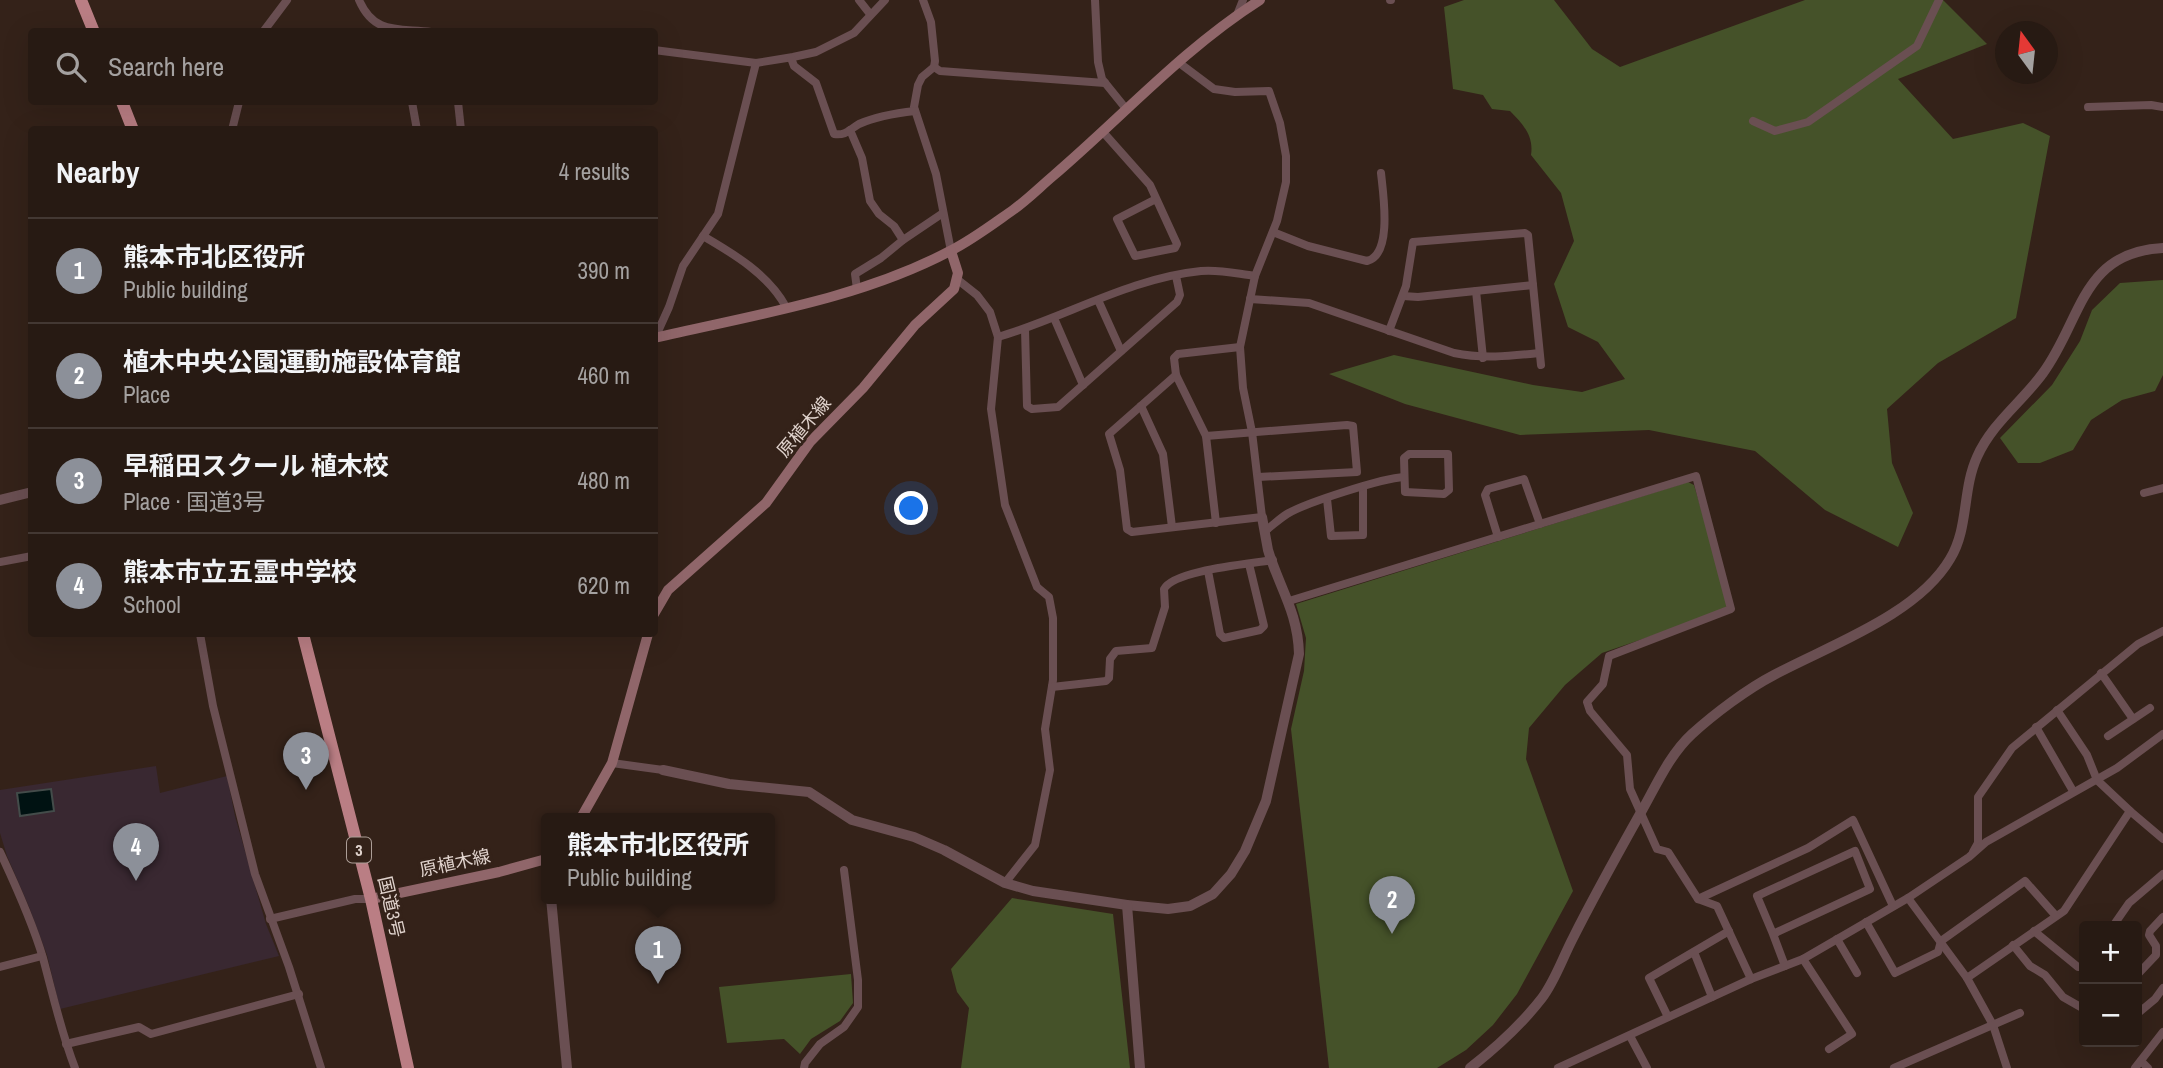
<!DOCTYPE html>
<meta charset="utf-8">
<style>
:root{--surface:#271a13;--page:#2f231c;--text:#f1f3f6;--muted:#a4a1a0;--line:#433833;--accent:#8c9099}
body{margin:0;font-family:"Archivo Narrow","Noto Sans JP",sans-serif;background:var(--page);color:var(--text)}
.controls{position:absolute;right:21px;bottom:21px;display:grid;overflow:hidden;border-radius:7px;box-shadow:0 7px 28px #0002}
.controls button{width:63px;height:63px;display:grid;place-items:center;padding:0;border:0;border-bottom:2px solid var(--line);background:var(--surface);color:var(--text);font:35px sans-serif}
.compass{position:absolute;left:1995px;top:21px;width:63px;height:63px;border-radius:50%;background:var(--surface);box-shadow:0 7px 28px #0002;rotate:345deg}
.you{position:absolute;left:912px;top:509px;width:24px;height:24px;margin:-18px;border:5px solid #fff;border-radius:50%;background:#1a73e8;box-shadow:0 0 0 10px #1a73e833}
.badge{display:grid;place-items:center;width:46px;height:46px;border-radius:50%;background:var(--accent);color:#fff;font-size:23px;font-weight:700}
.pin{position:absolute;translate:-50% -58px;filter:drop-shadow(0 2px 4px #0008)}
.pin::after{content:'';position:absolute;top:37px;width:24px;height:21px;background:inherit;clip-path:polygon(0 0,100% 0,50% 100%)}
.popup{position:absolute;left:541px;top:813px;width:234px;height:91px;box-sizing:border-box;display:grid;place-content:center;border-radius:7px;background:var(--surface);filter:drop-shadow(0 2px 5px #0005);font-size:23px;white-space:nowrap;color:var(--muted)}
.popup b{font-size:26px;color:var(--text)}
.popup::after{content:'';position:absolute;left:50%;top:100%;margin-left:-14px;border:14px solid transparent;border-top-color:var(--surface)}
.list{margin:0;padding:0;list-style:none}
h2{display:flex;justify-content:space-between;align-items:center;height:91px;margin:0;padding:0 28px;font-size:30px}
h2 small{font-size:23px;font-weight:400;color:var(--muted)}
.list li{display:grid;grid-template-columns:46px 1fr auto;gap:21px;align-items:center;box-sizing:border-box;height:105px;padding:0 28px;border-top:2px solid var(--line)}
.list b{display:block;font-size:26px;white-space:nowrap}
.list p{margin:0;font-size:23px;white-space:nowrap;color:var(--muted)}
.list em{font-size:23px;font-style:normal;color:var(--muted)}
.icon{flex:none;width:38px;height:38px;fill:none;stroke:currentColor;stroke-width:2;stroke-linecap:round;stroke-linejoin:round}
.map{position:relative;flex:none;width:2163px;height:1068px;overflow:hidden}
.search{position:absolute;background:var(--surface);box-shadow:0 7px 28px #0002;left:28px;top:28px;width:630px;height:77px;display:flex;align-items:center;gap:18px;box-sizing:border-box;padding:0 24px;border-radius:7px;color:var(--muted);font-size:26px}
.panel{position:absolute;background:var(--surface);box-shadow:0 7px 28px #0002;left:28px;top:126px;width:630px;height:511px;border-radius:7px}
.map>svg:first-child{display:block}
.education{fill:#392831}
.green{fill:#455229}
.water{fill:#001212;stroke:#434c4a;stroke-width:2}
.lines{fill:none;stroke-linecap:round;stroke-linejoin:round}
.minor{stroke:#6a4f52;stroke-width:8}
.tertiary{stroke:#6a4f52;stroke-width:10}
.secondary{stroke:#90666a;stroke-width:10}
.trunk{stroke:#ba7e84;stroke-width:12}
.labels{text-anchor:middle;stroke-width:6;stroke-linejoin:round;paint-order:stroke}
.shield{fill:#342219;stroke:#ac9e97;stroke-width:2}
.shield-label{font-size:16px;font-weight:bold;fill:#e0d3cd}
.street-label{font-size:18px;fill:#e0d3cd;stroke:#342219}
</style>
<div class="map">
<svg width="2163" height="1068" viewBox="0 0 2163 1068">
<rect width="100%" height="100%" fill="#342219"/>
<polygon class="education" points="156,766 160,793 227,776 235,816 266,924 279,956 60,1009 47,955 29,907 7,856 0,833 0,790"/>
<g class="green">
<path d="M1464,0H1554L1592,49L1620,67L1805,0H1943L1987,44L1898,79L1953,139L2023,123L2050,136L2016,318L1938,363L1887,409L1892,463L1913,513L1898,547L1825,510L1755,451L1649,430L1520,435L1405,404L1329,374L1394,355L1533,385L1582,392L1625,379L1598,342L1568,327L1554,284L1574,241L1561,193L1531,155C1534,136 1523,124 1510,111L1492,109L1483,95L1453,89L1444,7Z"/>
<polygon points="2163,280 2163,375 2155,391 2122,400 2091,420 2073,450 2040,463 2018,463 2000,438 2052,385 2080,341 2092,310 2120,283"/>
<polygon points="1688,482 1694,485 1729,603 1724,611 1602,653 1565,685 1529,728 1526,759 1573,891 1517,994 1493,1025 1466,1050 1437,1068 1329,1068 1291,729 1304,671 1306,638 1296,604"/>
<polygon points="1012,898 1113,914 1130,1068 961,1068 969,1008 957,992 951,969"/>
<polygon points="851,974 853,1003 840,1021 811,1039 800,1054 784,1039 727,1043 719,987"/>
</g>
<polygon class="water" points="51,789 54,811 20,816 17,793"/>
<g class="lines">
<g class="minor">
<path d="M359,0C374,35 398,28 431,32"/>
<polyline points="859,0 870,14"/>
<polyline points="923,0 931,22 935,61 934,67 922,77 918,85 914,107 936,174 951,251"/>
<polyline points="1095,0 1098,62 1102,79 1127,110"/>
<polyline points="1390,0 1391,0"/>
<polyline points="1237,15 1243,0"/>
<polyline points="263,32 287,0"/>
<polyline points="450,32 459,32"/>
<polyline points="654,50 756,63 793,57 816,52 854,33 885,0"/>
<path d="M791,58L794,66L816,83L834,134C846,136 850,129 859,124C877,116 896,113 915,111"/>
<polyline points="934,67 940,71 1105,83"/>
<polyline points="412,102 417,130"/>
<polyline points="458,102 461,130"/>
<polyline points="2088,107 2151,105 2163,107"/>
<polyline points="1753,121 1775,131 1808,122 1917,46 1939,0"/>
<polyline points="232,130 239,102"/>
<polyline points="850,130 862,158 870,201 879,214 894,226 903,240"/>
<polyline points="1103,132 1150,185 1177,244 1175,248 1135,256 1117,219 1156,199"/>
<path d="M1273,232L1308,246L1367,261C1393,255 1383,193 1381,173"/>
<path d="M703,236C734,254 769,275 786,307"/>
<polyline points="958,280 977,295 990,312 998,337 991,409 1005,505 1037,587 1049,597 1053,618 1053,680 1045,729 1050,770 1035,845 1005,883"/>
<polyline points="857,289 855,274 881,258 903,240 943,213"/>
<polyline points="1476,291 1483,358"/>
<polyline points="1403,296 1418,297 1533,285"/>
<path d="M1250,299L1309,303L1454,353C1483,359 1510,356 1539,353"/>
<polyline points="1098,300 1121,351"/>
<polyline points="1054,318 1083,385"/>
<polyline points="1025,329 1027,406 1032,409 1058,407 1177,302 1180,295 1176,276"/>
<polyline points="1389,331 1406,286 1413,242 1525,233 1528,235 1541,365"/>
<path d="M998,337C1066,317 1130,278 1201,271C1219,269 1238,274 1255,276"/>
<polyline points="655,338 669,307 683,266 718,214 756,63"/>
<polyline points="1176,375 1109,434 1120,470 1127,529 1132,532 1262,517 1252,432 1243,388 1240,347 1255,276 1277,221 1286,182 1286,156 1280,123 1269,91 1235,92 1214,89 1178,62"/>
<polyline points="1141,406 1163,454 1172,527"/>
<polyline points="1206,436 1347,425 1353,426 1357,472 1258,477"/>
<polygon points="1409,454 1448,454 1449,490 1444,494 1405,492 1404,458"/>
<polyline points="2144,493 2163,488"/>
<polyline points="1327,499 1331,536 1363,535 1363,487"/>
<polyline points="1216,523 1206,436 1176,375 1174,358 1178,354 1240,347"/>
<path d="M1265,531C1272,526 1279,519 1287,514C1305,503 1383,478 1404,477"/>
<polyline points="1498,537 1485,495 1488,489 1524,479 1540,524"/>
<polyline points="0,562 32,556"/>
<polyline points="1208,571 1220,634 1224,638 1260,630 1264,626 1249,564"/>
<polyline points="1289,601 1696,476 1731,609 1609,656 1603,684 1587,702 1590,711 1627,755 1630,789 1657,849 1668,852 1698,899 1717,906 1751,979"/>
<polyline points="200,634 213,706 255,874 289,967 321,1068"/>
<polyline points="2101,673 2133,719"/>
<path d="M1052,687L1106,681L1109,678L1110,659L1116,651L1152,648L1165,607L1164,589C1174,570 1250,564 1273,560"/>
<polyline points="2036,727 2073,791"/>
<polyline points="2108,736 2150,708"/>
<polyline points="612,763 663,770"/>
<polyline points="2130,811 2163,839"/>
<path d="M0,852C16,886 32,921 43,958C53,995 61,1032 75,1068"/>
<polyline points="1973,852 1978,843 1978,797 2012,748 2138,644 2163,631"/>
<polyline points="1908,898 1967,978 2064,911 2130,811 2097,780 2087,755 2057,710"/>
<polyline points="1698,899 1808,848 1853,820 1893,906"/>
<polyline points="270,919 355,899 371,899"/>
<polyline points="1866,922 1895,973 1938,952 1941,941 2025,881 2056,916"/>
<polyline points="2113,926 2129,903 2163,874"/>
<polyline points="2034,931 2078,967 2084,967"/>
<polyline points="1773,934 1757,896 1855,851 1870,889 1773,934 1785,966"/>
<polyline points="1837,939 1857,973"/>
<polyline points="2013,945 2030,966 2045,975 2063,997 2084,1009"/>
<polyline points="1694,952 1712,997"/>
<polyline points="1803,959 1852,1034 1829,1049"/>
<polyline points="0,967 42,956"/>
<polyline points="2137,975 2156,955 2156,946 2149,935 2150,931 2163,917"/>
<polyline points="1967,978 1993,1025 2007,1068"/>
<polyline points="2137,1014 2155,999 2163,988"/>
<polyline points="1668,1017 1649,978 1729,931"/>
<polyline points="1630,1036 1647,1068"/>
<polyline points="66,1044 139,1027 151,1034 299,994"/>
<polyline points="2141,1061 2148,1068"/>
<polyline points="804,1068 805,1063 820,1044 844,1027 858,1007 858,980 844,870"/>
<polyline points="1558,1068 1751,979 1803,959 1908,898 1969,857 1986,842 2117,768 2163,734"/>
<polyline points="1894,1068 2020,1013"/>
<polyline points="2135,1068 2163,1032"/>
</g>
<g class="tertiary">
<polyline points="0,500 32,492"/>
<path d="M663,770L729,784L809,792L852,820L914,837L944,850L1005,883L1033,891L1127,905L1168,909L1190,906L1213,894L1231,874L1245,851L1266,801L1299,654C1298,612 1279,587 1268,550C1266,539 1264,528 1262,517"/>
<polyline points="551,898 567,1068"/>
<polyline points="1127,905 1140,1068"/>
<path d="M1470,1068C1497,1047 1521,1025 1542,998C1555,981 1563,957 1573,938C1594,896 1617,855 1640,814C1655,788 1669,755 1692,734C1714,714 1747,689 1774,675C1830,645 1917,615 1950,559C1969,528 1962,490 1977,457C1992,423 2022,402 2043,373C2082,320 2081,252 2163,248"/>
</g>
<g class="secondary">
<path d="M654,338C753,315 859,299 950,251C972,240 993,224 1013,210C1027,200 1040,187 1053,176C1122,117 1183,49 1260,0"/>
<polyline points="654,614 668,590 766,503 810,442 863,388 915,325 954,289 958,273 951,251"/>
<polyline points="581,818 612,763 648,634"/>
<polyline points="371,899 499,872 546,859"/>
</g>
<g class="trunk">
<polyline points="81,0 94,32"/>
<polyline points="122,102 133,130"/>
<polyline points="303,634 371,899 408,1068"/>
</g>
</g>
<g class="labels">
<rect class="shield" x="347" y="837.5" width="24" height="25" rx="5"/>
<g class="shield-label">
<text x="359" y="856">3</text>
</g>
<g class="street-label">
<text transform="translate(804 427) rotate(-50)" y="6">原植木線</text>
<text transform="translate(455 863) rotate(-12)" y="6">原植木線</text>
<text transform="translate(391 907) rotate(77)" y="6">国道3号</text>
</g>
</g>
</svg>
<div class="controls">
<button>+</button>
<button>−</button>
</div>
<svg class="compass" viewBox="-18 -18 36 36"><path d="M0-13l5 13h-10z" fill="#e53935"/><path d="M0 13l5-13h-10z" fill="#a4a1a0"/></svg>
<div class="you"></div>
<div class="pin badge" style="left:658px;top:984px">1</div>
<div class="popup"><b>熊本市北区役所</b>Public building</div>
<div class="pin badge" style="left:1392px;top:934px">2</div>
<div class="pin badge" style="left:306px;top:790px">3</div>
<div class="pin badge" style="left:136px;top:881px">4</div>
<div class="search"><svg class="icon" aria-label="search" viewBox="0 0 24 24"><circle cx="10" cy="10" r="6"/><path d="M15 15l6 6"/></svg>Search here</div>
<section class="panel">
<h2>Nearby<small>4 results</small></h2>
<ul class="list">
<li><span class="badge">1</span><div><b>熊本市北区役所</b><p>Public building</p></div><em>390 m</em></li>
<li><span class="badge">2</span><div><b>植木中央公園運動施設体育館</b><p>Place</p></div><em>460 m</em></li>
<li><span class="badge">3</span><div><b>早稲田スクール 植木校</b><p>Place · 国道3号</p></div><em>480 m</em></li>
<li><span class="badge">4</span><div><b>熊本市立五霊中学校</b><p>School</p></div><em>620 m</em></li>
</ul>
</section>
</div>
